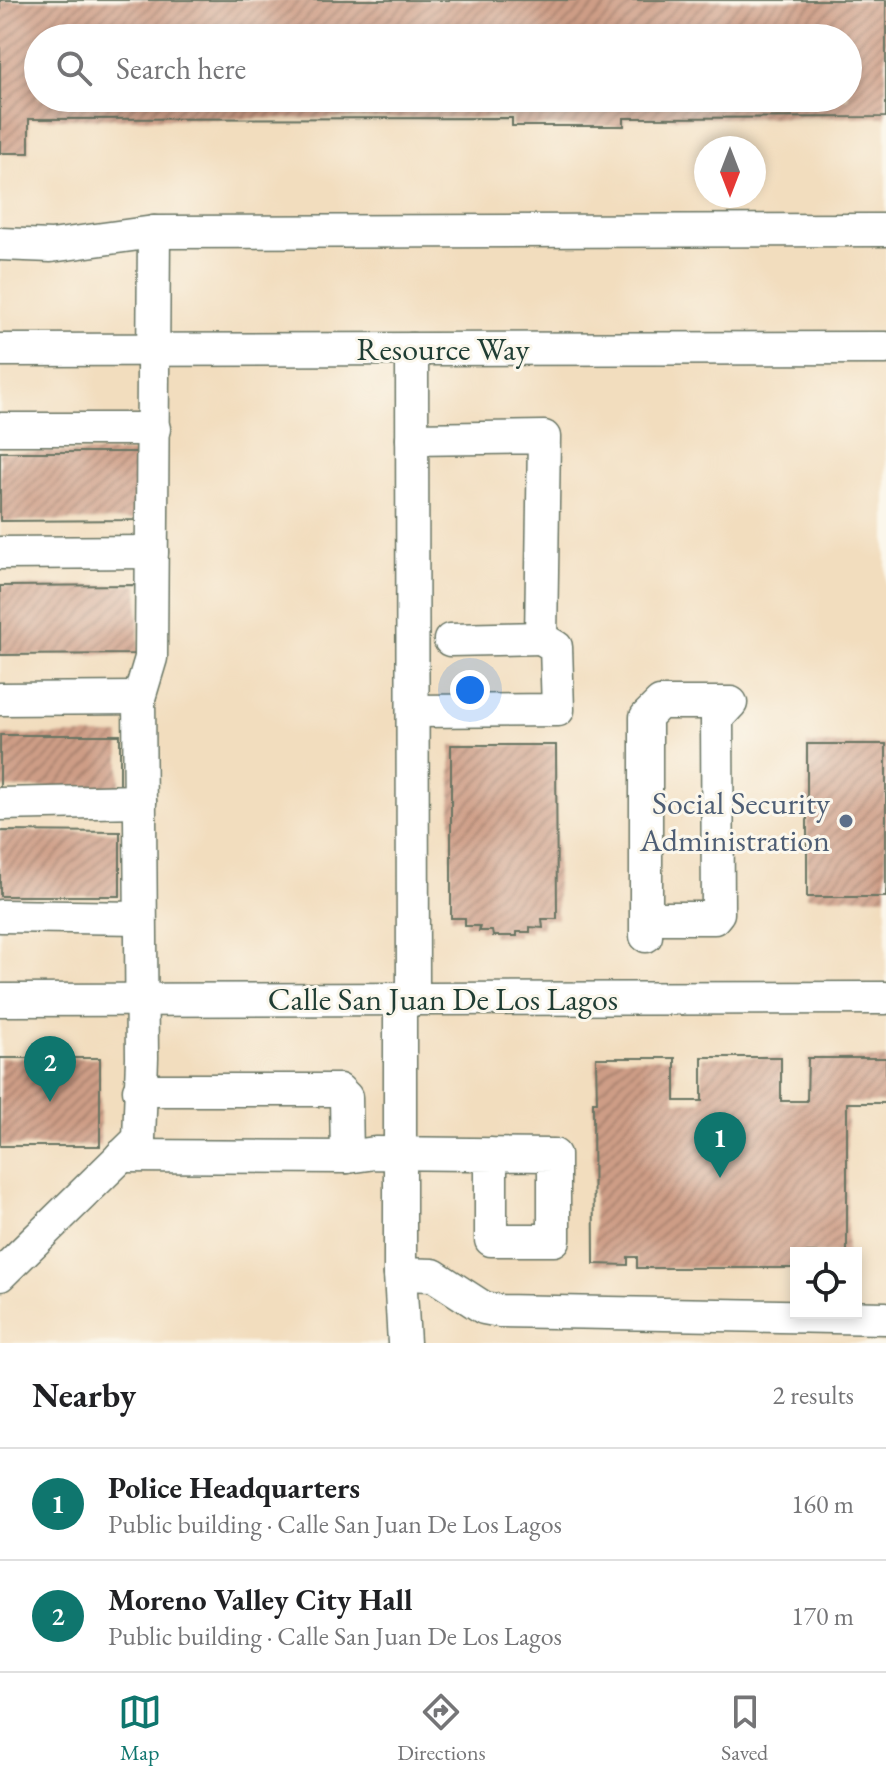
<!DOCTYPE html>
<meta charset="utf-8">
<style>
:root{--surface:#fff;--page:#f6f6f6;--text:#202124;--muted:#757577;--line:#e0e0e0;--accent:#0f766e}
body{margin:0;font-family:"EB Garamond",serif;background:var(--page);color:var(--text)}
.controls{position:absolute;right:24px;bottom:24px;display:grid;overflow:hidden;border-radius:0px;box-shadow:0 4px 12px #0003}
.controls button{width:72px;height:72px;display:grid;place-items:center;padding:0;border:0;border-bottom:2px solid var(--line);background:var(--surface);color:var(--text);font:40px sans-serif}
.compass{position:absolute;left:694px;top:136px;width:72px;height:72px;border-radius:50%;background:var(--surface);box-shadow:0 4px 12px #0003;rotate:180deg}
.you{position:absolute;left:470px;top:690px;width:28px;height:28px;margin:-20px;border:6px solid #fff;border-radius:50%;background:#1a73e8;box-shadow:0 0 0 12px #1a73e833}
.badge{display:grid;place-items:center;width:52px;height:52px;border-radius:50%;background:var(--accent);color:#fff;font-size:26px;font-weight:700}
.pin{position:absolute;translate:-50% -66px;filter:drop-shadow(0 2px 4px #0008)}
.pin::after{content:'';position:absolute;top:42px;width:28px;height:24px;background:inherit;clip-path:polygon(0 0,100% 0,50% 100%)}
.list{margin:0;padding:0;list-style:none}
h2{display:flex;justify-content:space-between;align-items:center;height:104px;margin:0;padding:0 32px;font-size:34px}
h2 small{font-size:26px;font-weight:400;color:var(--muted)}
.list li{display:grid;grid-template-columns:52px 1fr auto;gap:24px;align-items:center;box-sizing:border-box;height:112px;padding:0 32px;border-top:2px solid var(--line)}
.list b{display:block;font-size:30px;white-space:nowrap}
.list p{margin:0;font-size:26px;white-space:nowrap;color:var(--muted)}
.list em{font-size:26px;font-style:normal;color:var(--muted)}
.icon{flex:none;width:44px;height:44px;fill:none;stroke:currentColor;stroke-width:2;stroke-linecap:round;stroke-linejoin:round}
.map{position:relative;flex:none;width:886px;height:1343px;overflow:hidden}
.search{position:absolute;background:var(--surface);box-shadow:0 4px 12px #0003;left:24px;right:24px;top:24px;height:88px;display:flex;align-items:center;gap:20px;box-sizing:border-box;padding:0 28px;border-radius:44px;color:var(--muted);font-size:30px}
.sheet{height:328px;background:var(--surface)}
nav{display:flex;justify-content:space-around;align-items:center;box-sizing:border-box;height:112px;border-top:2px solid var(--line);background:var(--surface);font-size:22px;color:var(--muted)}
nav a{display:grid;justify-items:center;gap:4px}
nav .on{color:var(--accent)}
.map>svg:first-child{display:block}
.building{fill:url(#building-hatch);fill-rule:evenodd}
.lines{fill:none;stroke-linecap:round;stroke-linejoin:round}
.minor-casing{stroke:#697564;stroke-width:35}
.minor{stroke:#fff;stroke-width:32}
.service-dot{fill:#5c6f8a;stroke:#fbf7ec;stroke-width:3}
.labels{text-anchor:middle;stroke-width:6;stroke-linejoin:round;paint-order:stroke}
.street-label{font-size:32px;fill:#1f3d34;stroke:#fbf7ec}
.service-label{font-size:32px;fill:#4e5e75;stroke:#fbf7ec;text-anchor:end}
</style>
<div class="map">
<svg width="886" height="1343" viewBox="0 0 886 1343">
<defs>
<pattern id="building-hatch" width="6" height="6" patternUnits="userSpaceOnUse" patternTransform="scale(2)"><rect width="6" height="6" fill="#ce9d86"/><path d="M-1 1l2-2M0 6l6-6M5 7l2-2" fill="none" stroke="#a7816e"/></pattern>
</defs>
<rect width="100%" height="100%" fill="#fbf7ec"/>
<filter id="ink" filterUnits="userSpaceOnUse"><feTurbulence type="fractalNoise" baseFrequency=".0125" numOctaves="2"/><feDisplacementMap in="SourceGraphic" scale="16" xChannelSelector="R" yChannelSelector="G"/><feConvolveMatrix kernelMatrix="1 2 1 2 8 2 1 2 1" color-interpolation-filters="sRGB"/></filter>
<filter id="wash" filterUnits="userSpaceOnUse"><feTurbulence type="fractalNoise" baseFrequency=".006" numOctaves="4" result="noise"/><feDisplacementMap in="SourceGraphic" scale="32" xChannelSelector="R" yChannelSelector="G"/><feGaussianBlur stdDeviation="1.8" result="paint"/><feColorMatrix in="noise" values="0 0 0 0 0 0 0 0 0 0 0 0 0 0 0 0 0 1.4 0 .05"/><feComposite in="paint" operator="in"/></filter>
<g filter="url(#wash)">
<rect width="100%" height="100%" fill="#f2ddbe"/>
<g id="blocks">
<g class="building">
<path d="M0,0H886V117L624,118V126H512V118L29,119V153H0ZM38,38H848V98H38Z"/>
<polygon points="0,452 138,452 138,520 0,521"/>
<polygon points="138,585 139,654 0,655 0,586"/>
<rect x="0" y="735" width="120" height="53"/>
<rect x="807" y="744" width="79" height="153"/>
<polygon points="451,745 556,745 557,919 542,919 543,928 530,927 530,932 517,932 517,936 493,936 492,931 479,931 480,926 465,926 465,918 451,918"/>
<polygon points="0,831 120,832 120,896 0,896"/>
<polygon points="702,1057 781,1057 781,1101 807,1101 808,1058 886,1058 886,1103 847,1103 847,1253 796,1253 796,1268 637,1268 637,1257 628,1257 628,1265 594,1264 593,1102 597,1102 596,1058 675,1058 675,1101 702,1101"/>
<rect x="0" y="1058" width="100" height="88"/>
</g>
</g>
</g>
<g filter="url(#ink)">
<use href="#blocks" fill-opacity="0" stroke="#697564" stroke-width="2"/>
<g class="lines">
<g class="minor-casing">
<g id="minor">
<polyline points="154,232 886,230"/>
<polyline points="0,244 51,246 154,232 151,658 139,698 142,1058 139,1139 0,1275"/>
<polyline points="412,349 413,1000"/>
<polyline points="0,350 886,348"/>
<polyline points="0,429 154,429"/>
<polyline points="412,439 544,437 541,638 556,647 558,710 413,711"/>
<polyline points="0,553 152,552"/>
<polyline points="450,640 541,638"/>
<polyline points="0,699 139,698"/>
<polyline points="0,804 140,801"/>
<polyline points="0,916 140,918"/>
<polyline points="646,918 714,918 718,913 717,718 731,703 660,703 646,717 646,936"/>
<polyline points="0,1000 886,998"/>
<polyline points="400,1000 400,1274 404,1343"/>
<polyline points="139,1090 339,1090 346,1097 347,1157 375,1153 554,1155 554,1240 491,1240 491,1154"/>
<polyline points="121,1156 347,1157"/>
<polyline points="400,1274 433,1275 484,1308 500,1311 886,1318"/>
</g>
</g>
<use href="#minor" class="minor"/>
</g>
</g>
<circle class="service-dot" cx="846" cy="821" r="8"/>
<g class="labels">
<g class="street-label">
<text x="443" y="360">Resource Way</text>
<text x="443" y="1010">Calle San Juan De Los Lagos</text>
</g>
<g class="service-label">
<text x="830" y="814">Social Security<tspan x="830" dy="37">Administration</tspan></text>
</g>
</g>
</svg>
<div class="controls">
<button><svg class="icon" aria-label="locate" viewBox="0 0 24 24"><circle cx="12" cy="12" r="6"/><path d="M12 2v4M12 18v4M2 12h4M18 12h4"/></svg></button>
</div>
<svg class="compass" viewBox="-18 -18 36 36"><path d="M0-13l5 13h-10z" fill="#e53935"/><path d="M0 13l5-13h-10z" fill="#757577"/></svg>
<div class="you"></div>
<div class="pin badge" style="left:720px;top:1178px">1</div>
<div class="pin badge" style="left:50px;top:1102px">2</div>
<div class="search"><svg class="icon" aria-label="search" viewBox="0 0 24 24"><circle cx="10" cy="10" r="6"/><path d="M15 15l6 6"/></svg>Search here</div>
</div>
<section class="sheet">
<h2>Nearby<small>2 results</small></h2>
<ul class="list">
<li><span class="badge">1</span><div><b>Police Headquarters</b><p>Public building · Calle San Juan De Los Lagos</p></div><em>160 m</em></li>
<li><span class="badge">2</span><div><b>Moreno Valley City Hall</b><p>Public building · Calle San Juan De Los Lagos</p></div><em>170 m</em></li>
</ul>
</section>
<nav>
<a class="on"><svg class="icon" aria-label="map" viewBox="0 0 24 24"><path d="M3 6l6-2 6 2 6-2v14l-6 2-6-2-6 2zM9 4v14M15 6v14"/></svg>Map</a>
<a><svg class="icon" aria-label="directions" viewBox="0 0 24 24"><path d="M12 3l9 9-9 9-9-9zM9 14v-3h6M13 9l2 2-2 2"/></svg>Directions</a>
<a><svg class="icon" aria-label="saved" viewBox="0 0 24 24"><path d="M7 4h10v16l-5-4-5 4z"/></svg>Saved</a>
</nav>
